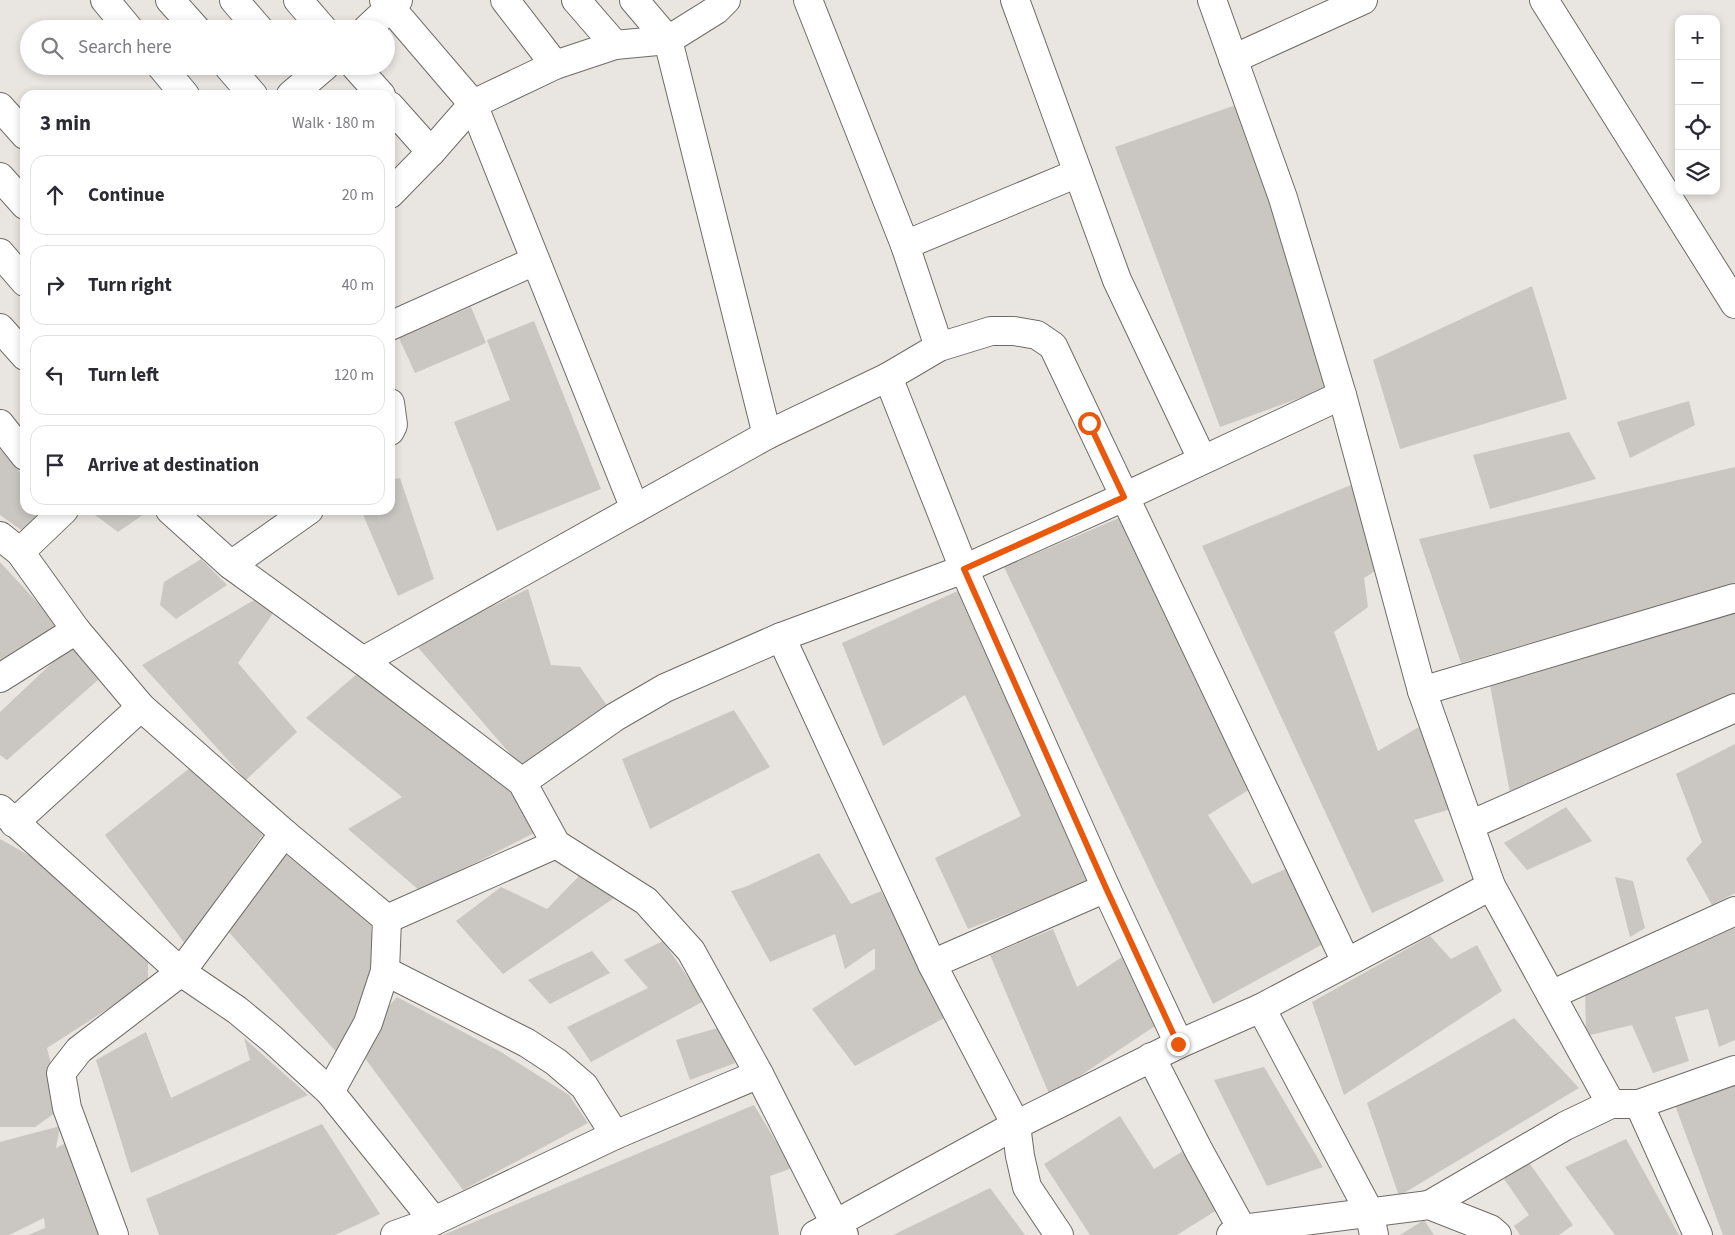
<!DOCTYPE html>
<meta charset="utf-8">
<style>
:root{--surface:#fff;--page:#f7f7f7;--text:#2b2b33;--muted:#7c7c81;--line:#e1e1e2}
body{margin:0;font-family:"Source Sans 3",sans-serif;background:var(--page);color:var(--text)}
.controls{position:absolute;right:15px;top:15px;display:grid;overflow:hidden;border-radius:10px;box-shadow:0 2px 8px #0003}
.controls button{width:45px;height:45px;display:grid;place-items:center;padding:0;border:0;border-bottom:1px solid var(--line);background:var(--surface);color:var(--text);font:25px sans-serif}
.stop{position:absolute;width:15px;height:15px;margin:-11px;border:4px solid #ea580c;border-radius:50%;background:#fff}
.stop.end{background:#ea580c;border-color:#fff;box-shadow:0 1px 5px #0008}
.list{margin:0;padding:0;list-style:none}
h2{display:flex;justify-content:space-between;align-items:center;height:65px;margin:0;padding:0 20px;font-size:21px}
h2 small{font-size:16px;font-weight:400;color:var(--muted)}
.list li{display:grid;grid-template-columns:32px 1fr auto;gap:15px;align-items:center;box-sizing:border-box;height:80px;margin:0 10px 10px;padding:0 10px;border:1px solid var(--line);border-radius:15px}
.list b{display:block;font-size:19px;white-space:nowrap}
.list em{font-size:16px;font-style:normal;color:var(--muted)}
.icon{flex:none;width:28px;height:28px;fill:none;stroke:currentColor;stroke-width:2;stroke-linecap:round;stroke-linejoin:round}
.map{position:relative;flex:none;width:1735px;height:1235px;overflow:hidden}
.search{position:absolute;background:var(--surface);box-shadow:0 2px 8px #0003;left:20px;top:20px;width:375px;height:55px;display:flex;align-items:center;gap:12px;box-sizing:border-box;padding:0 18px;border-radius:28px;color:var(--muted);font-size:19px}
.panel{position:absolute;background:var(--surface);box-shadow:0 2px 8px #0003;left:20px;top:90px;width:375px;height:425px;border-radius:15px}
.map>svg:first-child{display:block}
.building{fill:#cac7c3}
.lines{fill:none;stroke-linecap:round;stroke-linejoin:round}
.minor-casing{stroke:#6f6c68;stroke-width:30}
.minor{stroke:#fff;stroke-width:28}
.route{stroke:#ea580c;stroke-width:6}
</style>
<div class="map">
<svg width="1735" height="1235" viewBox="0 0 1735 1235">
<rect width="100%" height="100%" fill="#e9e5e1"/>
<g class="building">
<polygon points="1236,105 1333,386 1220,427 1115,147"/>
<polygon points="1532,286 1567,399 1400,449 1373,360"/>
<polygon points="471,307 486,343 415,373 399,338"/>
<polygon points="534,321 601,489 497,531 454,422 510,400 487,340"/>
<polygon points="1689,401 1695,425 1630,458 1617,422"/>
<polygon points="1569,432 1596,479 1490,509 1473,455"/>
<polygon points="0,444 25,480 25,510 36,510 34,527 24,532 0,515"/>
<polygon points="1735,467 1735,584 1461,663 1419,539"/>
<polygon points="400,478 434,579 398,596 361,510 390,510 390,480"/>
<polygon points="1351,485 1388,563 1364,578 1368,607 1334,632 1378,751 1419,727 1451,809 1414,820 1444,881 1372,913 1202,546"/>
<polygon points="101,510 150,510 118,532 95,515"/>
<polygon points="1119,518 1260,783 1208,815 1252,884 1299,863 1334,938 1213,1004 1004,567"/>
<polygon points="201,559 227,585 176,619 160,605 164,582"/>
<polygon points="0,562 60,627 0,673"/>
<polygon points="528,589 551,665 580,667 608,707 524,770 415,644"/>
<polygon points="960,590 1091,882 968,929 935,858 1021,816 965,695 883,746 842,643"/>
<polygon points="256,599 274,612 238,663 297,732 246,780 142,665"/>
<polygon points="1735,611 1735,693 1510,793 1490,685"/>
<polygon points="71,645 98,680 7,760 0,755 0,712"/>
<polygon points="358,673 516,777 538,831 420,891 348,829 402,797 306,718"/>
<polygon points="734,710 770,767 650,829 622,759"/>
<polygon points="1735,744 1735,893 1712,905 1686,859 1702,842 1676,774"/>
<polygon points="191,767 264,833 185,944 105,835"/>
<polygon points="1566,807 1592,841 1527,870 1504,843"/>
<polygon points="0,839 39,861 148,962 148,983 47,1048 62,1108 35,1127 0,1127"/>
<polygon points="284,853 371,923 374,969 339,1055 226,929"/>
<polygon points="819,853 851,904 881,891 948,1016 855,1066 812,1009 875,969 875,948 845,969 835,934 770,962 731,891 745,887"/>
<polygon points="581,874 614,898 503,974 456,921 501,887 547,909"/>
<polygon points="1615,877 1633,881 1645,928 1630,937"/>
<polygon points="1735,919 1735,1040 1719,1047 1708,1009 1675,1017 1689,1061 1653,1073 1632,1025 1586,1036 1585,985"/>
<polygon points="1053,929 1077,987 1122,957 1155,1026 1050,1096 990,955"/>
<polygon points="1430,936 1451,959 1477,945 1502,991 1344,1095 1312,1002"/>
<polygon points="663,941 704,1001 591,1062 567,1027 648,988 624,960"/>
<polygon points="592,951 610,973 550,1004 528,980"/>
<polygon points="397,997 501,1052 569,1095 588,1123 463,1190 364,1057 388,1007"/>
<polygon points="1514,1018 1579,1088 1399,1196 1367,1103"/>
<polygon points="721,1027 735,1063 690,1080 676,1040"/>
<polygon points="146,1032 171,1098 250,1060 244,1038 308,1095 131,1173 96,1060"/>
<polygon points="1264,1067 1323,1167 1267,1186 1214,1080"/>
<polygon points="1735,1080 1735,1235 1723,1235 1672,1097"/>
<polygon points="754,1105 792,1168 770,1176 779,1235 443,1235"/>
<polygon points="1120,1116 1154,1169 1183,1151 1220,1208 1177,1235 1090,1235 1044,1164"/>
<polygon points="322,1124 380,1214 335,1235 159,1235 146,1199"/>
<polygon points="60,1126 56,1148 70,1141 102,1235 28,1235 45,1228 44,1218 9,1235 0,1235 0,1142"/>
<polygon points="1626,1139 1679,1235 1615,1235 1565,1167"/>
<polygon points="1528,1161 1573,1225 1559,1235 1520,1235 1514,1226 1529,1215 1504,1179"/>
<polygon points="990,1188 1025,1235 893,1235"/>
<polygon points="1424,1220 1434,1235 1400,1235"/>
</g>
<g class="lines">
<g class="minor-casing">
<g id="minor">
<polyline points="105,0 129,29"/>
<polyline points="170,0 196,29"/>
<polyline points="234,0 259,29"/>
<polyline points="298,0 323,29"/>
<polyline points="384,0 473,104 635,509"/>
<polyline points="505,0 555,65"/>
<polyline points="576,0 615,45"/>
<polyline points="634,0 668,40 767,435"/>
<polyline points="808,0 905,245 939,347"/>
<polyline points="1015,0 1117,280 1202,459"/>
<polyline points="1212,0 1283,198 1342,395 1422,691 1491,886 1611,1104"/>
<polyline points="1544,0 1735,304"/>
<polyline points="367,29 398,0"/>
<polyline points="1233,59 1363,0"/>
<polyline points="161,66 185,95"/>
<polyline points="228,66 253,95"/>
<polyline points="355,66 381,95"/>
<polyline points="291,95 325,66"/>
<polyline points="390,106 431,152"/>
<polyline points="0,107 25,135"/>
<polyline points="0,177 25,205"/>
<polyline points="390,194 431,152 473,104 555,65 615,45 668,40 716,10 726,0"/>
<polyline points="905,245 1078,173"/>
<polyline points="0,253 25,282"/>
<polyline points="390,326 535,261"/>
<polyline points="0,328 25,356"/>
<polyline points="888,377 964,569 1106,888 1179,1044"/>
<polyline points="390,403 393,425 390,431"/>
<polyline points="0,424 25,456"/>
<polyline points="170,510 231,565 363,661 522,782 556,844 646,901 691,951 759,1074 835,1224 844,1235"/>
<polyline points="0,536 20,552 76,630 0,678"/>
<polyline points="20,552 64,510"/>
<polyline points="231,565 309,510"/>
<polyline points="76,630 141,707 284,833 387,919"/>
<polyline points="781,637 932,964 1016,1125 1020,1156 1027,1187 1059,1235"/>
<polyline points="363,661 767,435 888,377 939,347 991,331 1014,331 1037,335 1053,346 1346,962"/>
<polyline points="1422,691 1735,598"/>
<polyline points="522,782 615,717 665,688 781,637 964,569 1124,497 1342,395"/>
<polyline points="0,809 181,972 284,833"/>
<polyline points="14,823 141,707"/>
<polyline points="1470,825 1735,708"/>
<polyline points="387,919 556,844"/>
<polyline points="932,964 1106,888"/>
<polyline points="385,971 527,1043 556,1062 584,1086 615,1135"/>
<polyline points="1551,995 1735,911"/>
<polyline points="1261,1008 1369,1211 1374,1235"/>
<polyline points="1151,1057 1199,1151 1242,1229"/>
<polyline points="330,1092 368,1023 385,971 387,919"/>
<polyline points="1639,1104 1698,1235"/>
<polyline points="1429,1205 1565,1126 1611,1104 1639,1104 1735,1070"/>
<polyline points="114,1235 67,1108 61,1073 79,1050 181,972 237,1010 272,1039 330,1092 434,1221"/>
<polyline points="395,1235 434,1221 615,1135 759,1074"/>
<polyline points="815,1235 1016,1125 1179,1044 1261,1008 1491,886"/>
<polyline points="1231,1235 1242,1229 1429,1205 1490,1229 1497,1235"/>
</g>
</g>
<use href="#minor" class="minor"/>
</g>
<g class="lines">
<polyline class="route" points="1089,423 1124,497 964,569 1106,888 1178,1044"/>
</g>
</svg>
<div class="controls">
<button>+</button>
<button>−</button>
<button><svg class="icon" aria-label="locate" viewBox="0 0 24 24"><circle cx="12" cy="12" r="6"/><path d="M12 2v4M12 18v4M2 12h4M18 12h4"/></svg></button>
<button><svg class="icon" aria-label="layers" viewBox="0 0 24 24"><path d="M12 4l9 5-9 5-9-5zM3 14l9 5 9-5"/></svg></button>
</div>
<div class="stop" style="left:1089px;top:423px"></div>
<div class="stop end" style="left:1178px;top:1044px"></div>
<div class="search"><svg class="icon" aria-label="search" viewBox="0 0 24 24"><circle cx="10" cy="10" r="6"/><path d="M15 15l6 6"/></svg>Search here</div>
<section class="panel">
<h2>3 min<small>Walk · 180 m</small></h2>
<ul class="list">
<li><svg class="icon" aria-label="ahead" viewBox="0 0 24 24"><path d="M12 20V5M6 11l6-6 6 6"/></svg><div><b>Continue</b></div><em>20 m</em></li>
<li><svg class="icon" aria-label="right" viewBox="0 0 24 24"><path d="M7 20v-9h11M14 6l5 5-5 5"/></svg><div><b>Turn right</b></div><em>40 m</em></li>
<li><svg class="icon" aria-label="left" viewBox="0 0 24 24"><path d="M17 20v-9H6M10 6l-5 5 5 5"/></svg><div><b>Turn left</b></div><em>120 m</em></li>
<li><svg class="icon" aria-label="arrive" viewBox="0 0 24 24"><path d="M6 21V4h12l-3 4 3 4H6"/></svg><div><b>Arrive at destination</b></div></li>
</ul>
</section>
</div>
